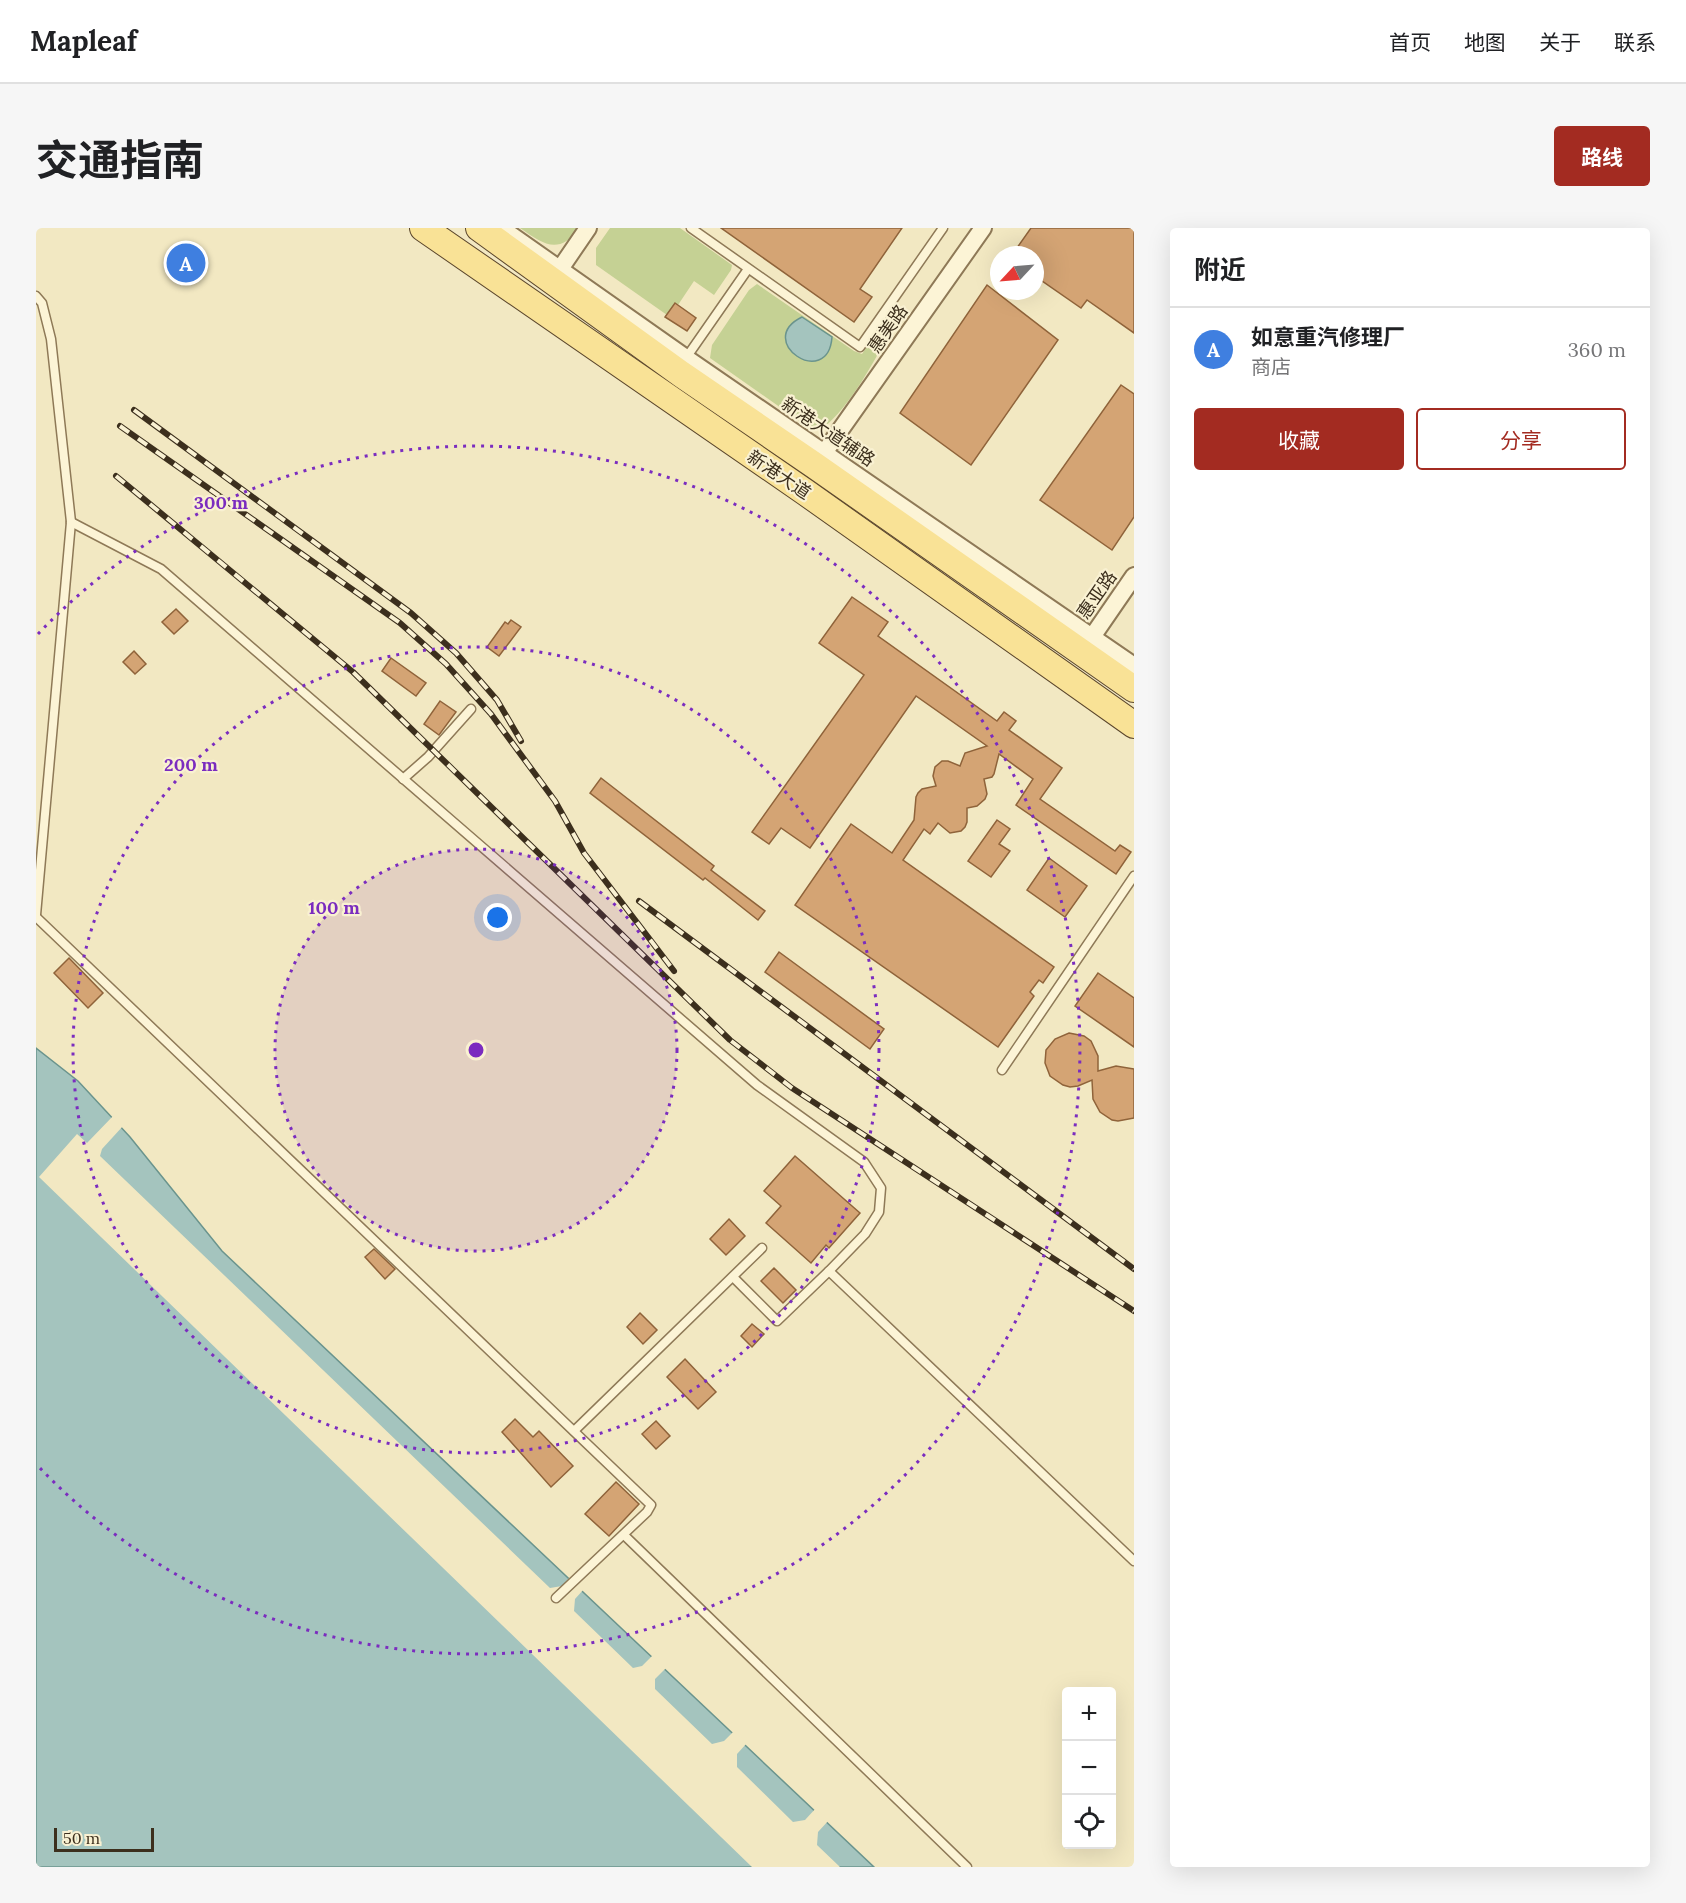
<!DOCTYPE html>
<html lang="zh">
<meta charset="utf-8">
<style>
:root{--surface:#fff;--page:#f6f6f6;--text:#202124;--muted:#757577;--line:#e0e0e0;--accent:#a32b21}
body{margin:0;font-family:Lora,"Noto Sans SC",serif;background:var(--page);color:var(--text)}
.controls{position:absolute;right:18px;bottom:18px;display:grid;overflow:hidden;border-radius:6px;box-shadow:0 6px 24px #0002}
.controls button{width:54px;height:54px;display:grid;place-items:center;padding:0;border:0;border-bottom:2px solid var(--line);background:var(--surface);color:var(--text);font:30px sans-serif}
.compass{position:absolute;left:954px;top:18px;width:54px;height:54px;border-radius:50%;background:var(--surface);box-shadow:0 6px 24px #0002;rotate:244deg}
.scale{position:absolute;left:18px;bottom:15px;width:100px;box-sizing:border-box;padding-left:6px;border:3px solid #3c2f1d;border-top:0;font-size:16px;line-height:21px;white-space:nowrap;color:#3c2f1d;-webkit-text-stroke:4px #f9f1d2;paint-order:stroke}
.you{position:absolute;left:462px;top:690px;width:21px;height:21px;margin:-15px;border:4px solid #fff;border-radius:50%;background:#1a73e8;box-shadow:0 0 0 9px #1a73e833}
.badge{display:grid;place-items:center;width:39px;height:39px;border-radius:50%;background:var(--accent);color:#fff;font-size:20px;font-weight:700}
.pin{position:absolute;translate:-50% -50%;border:3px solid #fff;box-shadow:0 2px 6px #0006}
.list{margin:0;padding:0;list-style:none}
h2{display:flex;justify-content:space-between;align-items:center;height:78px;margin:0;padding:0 24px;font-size:26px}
h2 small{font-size:20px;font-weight:400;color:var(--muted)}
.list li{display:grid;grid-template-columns:39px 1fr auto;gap:18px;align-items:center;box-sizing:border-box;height:84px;padding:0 24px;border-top:2px solid var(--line)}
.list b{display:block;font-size:22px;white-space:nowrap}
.list p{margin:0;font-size:20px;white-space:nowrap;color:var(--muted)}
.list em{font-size:20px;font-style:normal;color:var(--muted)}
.actions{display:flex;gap:12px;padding:18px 24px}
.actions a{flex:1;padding:14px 0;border:2px solid var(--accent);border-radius:6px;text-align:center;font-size:21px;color:var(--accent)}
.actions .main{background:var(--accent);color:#fff}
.icon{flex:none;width:33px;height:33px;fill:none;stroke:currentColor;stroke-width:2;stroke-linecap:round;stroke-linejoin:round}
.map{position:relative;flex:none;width:1098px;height:1639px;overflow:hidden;border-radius:6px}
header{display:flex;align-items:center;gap:36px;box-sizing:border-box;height:84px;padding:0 30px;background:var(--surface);border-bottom:2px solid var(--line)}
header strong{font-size:28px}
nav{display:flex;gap:33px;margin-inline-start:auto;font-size:21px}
.intro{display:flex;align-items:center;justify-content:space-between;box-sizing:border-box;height:144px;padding:0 36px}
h1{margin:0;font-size:42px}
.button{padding:15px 27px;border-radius:6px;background:var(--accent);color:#fff;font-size:21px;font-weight:700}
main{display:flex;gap:36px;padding:0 36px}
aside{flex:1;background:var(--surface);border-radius:6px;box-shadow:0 6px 24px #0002}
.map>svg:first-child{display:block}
.green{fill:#c5d194}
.water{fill:#a4c4be;stroke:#6a948d;stroke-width:1.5}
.pier{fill:#f2e8c2}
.building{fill:#d4a474;stroke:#8f633a;stroke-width:1.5}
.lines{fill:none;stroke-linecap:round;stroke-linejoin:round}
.lane-casing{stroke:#8e7957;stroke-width:11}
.street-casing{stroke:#8e7957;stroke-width:20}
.primary-casing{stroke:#5b462c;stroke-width:28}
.lane{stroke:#fcf4d6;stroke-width:8}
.street{stroke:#fcf4d6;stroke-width:16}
.primary{stroke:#f9e296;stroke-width:26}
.rail-casing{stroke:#3c2f1d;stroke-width:6}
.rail{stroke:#f9f1d2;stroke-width:4;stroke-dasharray:11;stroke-linecap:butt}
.ring{fill:none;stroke:#7b2cbf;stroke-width:3;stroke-dasharray:3 6}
.labels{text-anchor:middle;stroke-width:4.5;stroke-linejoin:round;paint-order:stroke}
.street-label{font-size:18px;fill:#3c2f1d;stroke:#f9f1d2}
.centre{fill:#7b2cbf;stroke:#f9f1d2;stroke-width:3}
.ring-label{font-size:18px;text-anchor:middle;font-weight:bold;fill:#7b2cbf;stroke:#f9f1d2;stroke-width:4.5;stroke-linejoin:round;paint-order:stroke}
</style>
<header>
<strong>Mapleaf</strong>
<nav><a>首页</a><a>地图</a><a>关于</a><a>联系</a></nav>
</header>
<div class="intro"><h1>交通指南</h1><a class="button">路线</a></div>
<main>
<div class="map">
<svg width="1098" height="1639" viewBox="0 0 1098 1639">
<rect width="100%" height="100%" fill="#f2e8c2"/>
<g class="green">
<path d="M484,0H543C523,28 507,16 484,0Z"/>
<polygon points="574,0 644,0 696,37 695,42 678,67 658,53 642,77 639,75 631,87 560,37 560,20"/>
<path d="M721,56L818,123L826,126L848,94L857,100C836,135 817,176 785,202L772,199L674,130L676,117L713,62Z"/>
</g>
<g class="water">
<path d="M766,89L796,109C792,163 717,113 766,89Z"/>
<polygon points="0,820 42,853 94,909 186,1023 838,1639 0,1639"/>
</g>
<polygon class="pier" points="78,887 87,898 66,921 64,928 514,1360 526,1358 535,1348 548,1361 539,1371 538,1383 597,1440 606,1438 618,1426 631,1439 619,1451 619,1461 676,1516 688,1513 698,1503 711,1515 701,1526 701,1539 757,1594 769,1592 780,1580 793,1592 782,1604 781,1617 804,1639 716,1639 3,949 41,906 51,915"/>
<g class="building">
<polygon points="685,0 866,0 824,61 836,69 818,94"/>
<polygon points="995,0 1098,0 1098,105 1051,72 1045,80 999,48 999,27 976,27"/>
<polygon points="951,57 1022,112 935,237 864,185"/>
<polygon points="639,75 660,90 651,103 629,89"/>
<polygon points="1085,157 1098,166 1098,289 1076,322 1004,272"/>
<polygon points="816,369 852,394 842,408 961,493 968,484 980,493 973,502 1026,540 1004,571 1079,623 1084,617 1095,624 1080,646 980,577 997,551 963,526 958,546 956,549 948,551 951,566 949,571 941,578 931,580 931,594 929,599 925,603 914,605 902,595 894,606 888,601 867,632 1018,739 1007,755 1003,752 994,764 998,768 962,819 759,677 815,596 856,625 878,592 880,569 882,565 886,561 900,558 897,548 899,539 906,533 912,533 924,538 929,525 951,518 880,468 774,620 745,600 733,616 716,604 828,447 783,415"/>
<polygon points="140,381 152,393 138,406 126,394"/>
<polygon points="475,392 485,399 463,428 451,419 469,394 472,396"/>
<polygon points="98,423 110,436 99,446 87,434"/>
<polygon points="355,430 390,455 380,468 346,443"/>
<polygon points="404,473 420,484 403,507 388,496"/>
<polygon points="565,550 678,638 675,642 729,683 722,692 669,650 667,652 554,565"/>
<polygon points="961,592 974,601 963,616 974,623 955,649 932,633"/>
<polygon points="1013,630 1051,658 1029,689 991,662"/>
<polygon points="743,724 848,801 834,821 729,744"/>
<polygon points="33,730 67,765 52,780 18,745"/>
<polygon points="1062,745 1098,770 1098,819 1039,778"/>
<polygon points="1033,805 1048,808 1055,813 1062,828 1062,843 1080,838 1098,841 1098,890 1082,893 1076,892 1064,884 1057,871 1056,852 1042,858 1034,859 1027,857 1014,848 1009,835 1010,822 1019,811"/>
<polygon points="759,928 824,985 793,1020 790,1017 775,1035 730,995 745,978 728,963"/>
<polygon points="693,991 709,1008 690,1027 674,1011"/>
<polygon points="338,1021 359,1041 349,1051 329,1029"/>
<polygon points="738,1040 760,1062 747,1075 725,1053"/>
<polygon points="604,1085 621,1102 607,1116 591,1099"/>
<polygon points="716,1096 728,1106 716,1119 705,1108"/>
<polygon points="649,1131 680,1164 662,1181 631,1149"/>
<polygon points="479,1191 497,1209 503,1203 537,1238 515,1259 466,1204"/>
<polygon points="620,1193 634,1208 620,1221 606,1206"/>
<polygon points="580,1254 603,1276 573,1308 549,1286"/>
</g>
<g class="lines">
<g class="lane-casing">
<g id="lane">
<polyline points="655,0 824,119 907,0"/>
<polyline points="0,68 6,75 15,111 35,294 0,687"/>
<polyline points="650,130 712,41"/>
<polyline points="35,294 125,341 721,857 828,934 845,960 843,984 829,1006 793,1043 741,1093 697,1049"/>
<polyline points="367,551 392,529 435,481"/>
<polyline points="0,689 615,1277 611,1284 520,1370"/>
<polyline points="966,842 1098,648"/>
<polyline points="793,1043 1098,1333"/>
<polyline points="538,1203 726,1020"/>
<polyline points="588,1307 931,1639"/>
</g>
</g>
<g class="street-casing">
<g id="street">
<polyline points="465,0 650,130 1098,438"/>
<polyline points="524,41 552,0"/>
<polyline points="788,225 947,0"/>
<polyline points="1056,409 1098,348"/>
</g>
</g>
<g class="primary-casing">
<g id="primary">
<polyline points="387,0 769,264 1098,497"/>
<polyline points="443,0 645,146 778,237 1098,461"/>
</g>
</g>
<use href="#lane" class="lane"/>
<use href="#street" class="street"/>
<use href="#primary" class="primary"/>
<g class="rail-casing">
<g id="rail">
<polyline points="98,182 375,385 420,425 461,472 485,513"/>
<polyline points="84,198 364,395 410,436 455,486 519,573 548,625 638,743"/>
<polyline points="80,248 317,444 694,812 756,860 1098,1083"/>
<polyline points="603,673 1098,1041"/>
</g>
</g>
<use href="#rail" class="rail"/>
</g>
<circle cx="440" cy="822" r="201" fill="#7b2cbf" fill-opacity=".12"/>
<g class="ring">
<circle cx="440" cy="822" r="201"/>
<circle cx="440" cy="822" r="403"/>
<path d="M2 406A604 604 0 1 1 2 1238"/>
</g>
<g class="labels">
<g class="street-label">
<text transform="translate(852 101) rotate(-55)" y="6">惠美路</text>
<text transform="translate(792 204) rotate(34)" y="6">新港大道辅路</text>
<text transform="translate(743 247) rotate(34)" y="6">新港大道</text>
<text transform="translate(1061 367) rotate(-55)" y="6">惠亚路</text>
</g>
</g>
<circle cx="440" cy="822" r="9" class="centre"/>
<g class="ring-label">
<text x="185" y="281">300 m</text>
<text x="155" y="543">200 m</text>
<text x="298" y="686">100 m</text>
</g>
</svg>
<div class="controls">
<button>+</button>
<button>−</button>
<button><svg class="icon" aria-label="locate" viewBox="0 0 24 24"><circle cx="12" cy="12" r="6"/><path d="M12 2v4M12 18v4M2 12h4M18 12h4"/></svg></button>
</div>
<svg class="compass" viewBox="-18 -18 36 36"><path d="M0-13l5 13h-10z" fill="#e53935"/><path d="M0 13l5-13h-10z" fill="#757577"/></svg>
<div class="scale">50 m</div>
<div class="you"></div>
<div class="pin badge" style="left:150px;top:35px;background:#3f7fe0">A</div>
</div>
<aside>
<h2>附近<small></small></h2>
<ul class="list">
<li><span class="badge" style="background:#3f7fe0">A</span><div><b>如意重汽修理厂</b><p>商店</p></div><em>360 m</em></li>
</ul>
<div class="actions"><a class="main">收藏</a><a>分享</a></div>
</aside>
</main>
